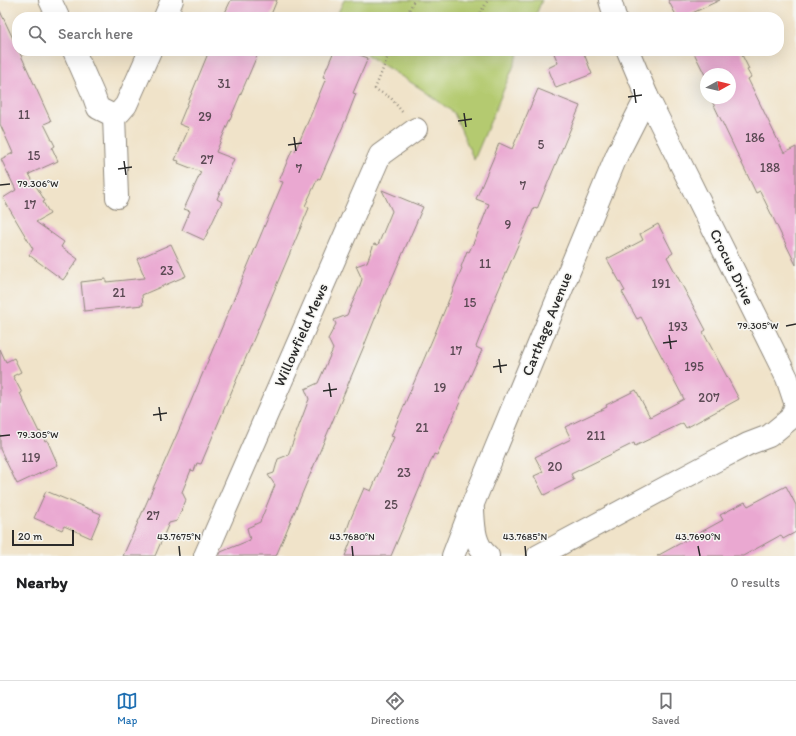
<!DOCTYPE html>
<meta charset="utf-8">
<style>
:root{--surface:#fff;--page:#f6f6f6;--text:#202124;--muted:#757577;--line:#e0e0e0;--accent:#1f6fb2}
body{margin:0;font-family:Itim,sans-serif;background:var(--page);color:var(--text)}
.compass{position:absolute;left:700px;top:68px;width:36px;height:36px;border-radius:50%;background:var(--surface);box-shadow:0 4px 16px #0002;rotate:82deg}
.scale{position:absolute;left:12px;bottom:10px;width:62px;box-sizing:border-box;padding-left:4px;border:2px solid #2b2b2b;border-top:0;font-size:11px;line-height:14px;white-space:nowrap;color:#2b2b2b;-webkit-text-stroke:3px #f6f6f2;paint-order:stroke}
.list{margin:0;padding:0;list-style:none}
h2{display:flex;justify-content:space-between;align-items:center;height:52px;margin:0;padding:0 16px;font-size:17px}
h2 small{font-size:13px;font-weight:400;color:var(--muted)}
.icon{flex:none;width:22px;height:22px;fill:none;stroke:currentColor;stroke-width:2;stroke-linecap:round;stroke-linejoin:round}
.map{position:relative;flex:none;width:796px;height:556px;overflow:hidden}
.search{position:absolute;background:var(--surface);box-shadow:0 4px 16px #0002;left:12px;right:12px;top:12px;height:44px;display:flex;align-items:center;gap:10px;box-sizing:border-box;padding:0 14px;border-radius:16px;color:var(--muted);font-size:15px}
.sheet{height:124px;background:var(--surface)}
nav{display:flex;justify-content:space-around;align-items:center;box-sizing:border-box;height:56px;border-top:1px solid var(--line);background:var(--surface);font-size:11px;color:var(--muted)}
nav a{display:grid;justify-items:center;gap:2px}
nav .on{color:var(--accent)}
.map>svg:first-child{display:block}
.green{fill:#b4ca6f;stroke:#707a4d}
.building{fill:#eaa8d1}
.lines{fill:none;stroke-linecap:round;stroke-linejoin:round}
.minor-casing{stroke:#8e877a;stroke-width:24}
.path{stroke:#8e877a;stroke-width:2.5;stroke-dasharray:1 3;stroke-linecap:butt}
.minor{stroke:#fff;stroke-width:22}
.ticks{fill:none;stroke:#2b2b2b;stroke-width:1.5}
.labels{text-anchor:middle;stroke-width:3;stroke-linejoin:round;paint-order:stroke}
.number-label{font-size:13px;fill:#5b4a54}
.street-label{font-size:15px;fill:#2b2b2b;stroke:#f6f6f2}
.ticks-label{font-size:10px;text-anchor:middle;fill:#2b2b2b;stroke:#f6f6f2;stroke-width:3;stroke-linejoin:round;paint-order:stroke}
</style>
<div class="map">
<svg width="796" height="556" viewBox="0 0 796 556">
<rect width="100%" height="100%" fill="#f6f6f2"/>
<filter id="ink" filterUnits="userSpaceOnUse"><feTurbulence type="fractalNoise" baseFrequency=".025" numOctaves="2"/><feDisplacementMap in="SourceGraphic" scale="8" xChannelSelector="R" yChannelSelector="G"/><feConvolveMatrix kernelMatrix="1 2 1 2 8 2 1 2 1" color-interpolation-filters="sRGB"/></filter>
<filter id="wash" filterUnits="userSpaceOnUse"><feTurbulence type="fractalNoise" baseFrequency=".012" numOctaves="4" result="noise"/><feDisplacementMap in="SourceGraphic" scale="16" xChannelSelector="R" yChannelSelector="G"/><feGaussianBlur stdDeviation="0.9" result="paint"/><feColorMatrix in="noise" values="0 0 0 0 0 0 0 0 0 0 0 0 0 0 0 0 0 1.4 0 .05"/><feComposite in="paint" operator="in"/></filter>
<g filter="url(#wash)">
<rect width="100%" height="100%" fill="#f0e3c9"/>
<g class="green">
<polygon points="344,0 542,0 535,17 336,17"/>
<polygon points="361,51 520,51 474,160 454,113 423,90"/>
</g>
<g id="blocks">
<g class="building">
<polygon points="231,0 277,0 270,17 223,17"/>
<polygon points="668,0 720,0 684,17 677,17"/>
<polygon points="0,11 17,47 17,51 19,51 51,121 44,124 55,146 52,148 58,161 29,174 45,201 43,202 50,214 36,222 64,242 61,247 78,259 63,280 29,255 33,249 3,198 16,190 1,159 13,153 0,124"/>
<polygon points="209,51 259,51 216,152 234,159 217,199 222,202 204,240 182,230 190,211 184,209 201,172 178,163 179,161 175,160 189,128 179,124"/>
<polygon points="334,51 349,51 368,58 353,93 356,94 347,117 320,179 318,178 305,206 309,208 201,464 197,463 194,471 191,470 182,492 186,500 177,521 169,523 155,556 123,556 181,425 283,182 279,181 292,150 295,151 310,117 326,78 323,77"/>
<polygon points="553,51 583,51 592,74 556,88 548,68 558,63"/>
<polygon points="693,51 740,51 749,69 747,70 751,77 748,79 784,153 796,147 796,265 760,191 756,193 712,101 716,98 730,98 730,74 706,74 706,77"/>
<polygon points="538,89 580,106 537,209 534,208 493,303 476,347 482,350 459,401 460,402 437,455 434,454 391,556 345,556 352,538 345,535 351,518 364,488 371,491 394,437 391,436 436,331 462,268 461,267 467,251 469,252 477,235 489,204 476,199 493,159 499,143 512,149"/>
<polygon points="382,190 423,207 380,306 364,346 276,556 219,556 221,552 250,540 247,528 260,522 275,485 268,475 274,473 278,459 288,455 309,399 305,389 318,383 333,349 328,339 336,324 334,320 347,315 359,288 362,279 356,266 367,262 374,244 378,245 392,211"/>
<polygon points="658,224 673,253 667,257 706,330 703,332 739,399 686,428 683,423 635,446 634,443 571,474 574,480 544,495 534,476 543,472 535,457 571,439 565,427 607,407 606,405 636,390 650,417 684,399 641,317 637,319 622,292 625,291 607,259 643,240 640,234"/>
<polygon points="171,244 186,276 142,295 143,305 84,311 81,282 106,279 106,282 145,278 137,259"/>
<polygon points="0,349 6,362 14,358 21,372 13,376 22,393 20,393 39,432 40,431 45,441 47,440 58,465 17,484 0,449"/>
<polygon points="786,486 796,505 796,532 783,539 781,535 743,556 657,556 723,520 720,515 745,502 748,506"/>
<polygon points="46,491 101,514 91,538 64,526 62,530 34,518"/>
</g>
</g>
</g>
<g filter="url(#ink)">
<use href="#blocks" fill-opacity="0" stroke="#8e877a" stroke-width="1"/>
<g class="lines">
<g class="minor-casing">
<g id="minor">
<polyline points="50,0 58,17"/>
<polyline points="610,0 615,17"/>
<polyline points="165,17 172,0"/>
<polyline points="74,51 93,94 98,108 114,116 120,112 126,105 150,51"/>
<polyline points="114,116 117,197"/>
<path d="M473,510C474,527 474,545 488,556"/>
<polyline points="205,556 380,155 416,129"/>
<polyline points="453,556 472,506 617,155 647,96"/>
<polyline points="538,556 715,461 748,444 769,436 791,418 796,405 787,378 647,96 628,51"/>
</g>
</g>
<g class="path">
<polyline points="406,17 414,0"/>
<polyline points="474,17 479,15 488,0"/>
<polyline points="390,51 375,89 391,98 403,113"/>
</g>
<use href="#minor" class="minor"/>
</g>
</g>
<path class="ticks" d="M634,89L636,103M628,97L642,95M464,113L466,127M458,121L472,119M294,137L296,151M288,145L302,143M124,161L126,175M118,169L132,167M0,185L10,184M786,326L796,324M669,335L671,349M663,343L677,341M499,359L501,373M493,367L507,365M329,383L331,397M323,391L337,389M159,407L161,421M153,415L167,413M0,436L10,435M179,546L180,556M352,546L353,556M525,546L526,556M698,546L700,556"/>
<g class="labels">
<g class="number-label">
<text x="224" y="88">31</text>
<text x="24" y="119">11</text>
<text x="205" y="121">29</text>
<text x="755" y="142">186</text>
<text x="541" y="149">5</text>
<text x="34" y="160">15</text>
<text x="207" y="164">27</text>
<text x="770" y="172">188</text>
<text x="299" y="173">7</text>
<text x="523" y="190">7</text>
<text x="30" y="209">17</text>
<text x="508" y="229">9</text>
<text x="485" y="268">11</text>
<text x="167" y="275">23</text>
<text x="661" y="288">191</text>
<text x="119" y="297">21</text>
<text x="470" y="307">15</text>
<text x="678" y="331">193</text>
<text x="456" y="355">17</text>
<text x="694" y="371">195</text>
<text x="440" y="392">19</text>
<text x="709" y="402">207</text>
<text x="422" y="432">21</text>
<text x="596" y="440">211</text>
<text x="31" y="462">119</text>
<text x="555" y="471">20</text>
<text x="404" y="477">23</text>
<text x="391" y="509">25</text>
<text x="153" y="520">27</text>
</g>
<g class="street-label">
<text transform="translate(732 267) rotate(64)" y="5">Crocus Drive</text>
<text transform="translate(547 324) rotate(-68)" y="5">Carthage Avenue</text>
<text transform="translate(301 335) rotate(-66)" y="5">Willowfield Mews</text>
</g>
</g>
<g class="ticks-label">
<text x="38" y="187">79.306°W</text>
<text x="758" y="329">79.305°W</text>
<text x="38" y="438">79.305°W</text>
<text x="179" y="540">43.7675°N</text>
<text x="352" y="540">43.7680°N</text>
<text x="525" y="540">43.7685°N</text>
<text x="698" y="540">43.7690°N</text>
</g>
</svg>
<svg class="compass" viewBox="-18 -18 36 36"><path d="M0-13l5 13h-10z" fill="#e53935"/><path d="M0 13l5-13h-10z" fill="#757577"/></svg>
<div class="scale">20 m</div>
<div class="search"><svg class="icon" aria-label="search" viewBox="0 0 24 24"><circle cx="10" cy="10" r="6"/><path d="M15 15l6 6"/></svg>Search here</div>
</div>
<section class="sheet">
<h2>Nearby<small>0 results</small></h2>
<ul class="list">
</ul>
</section>
<nav>
<a class="on"><svg class="icon" aria-label="map" viewBox="0 0 24 24"><path d="M3 6l6-2 6 2 6-2v14l-6 2-6-2-6 2zM9 4v14M15 6v14"/></svg>Map</a>
<a><svg class="icon" aria-label="directions" viewBox="0 0 24 24"><path d="M12 3l9 9-9 9-9-9zM9 14v-3h6M13 9l2 2-2 2"/></svg>Directions</a>
<a><svg class="icon" aria-label="saved" viewBox="0 0 24 24"><path d="M7 4h10v16l-5-4-5 4z"/></svg>Saved</a>
</nav>
